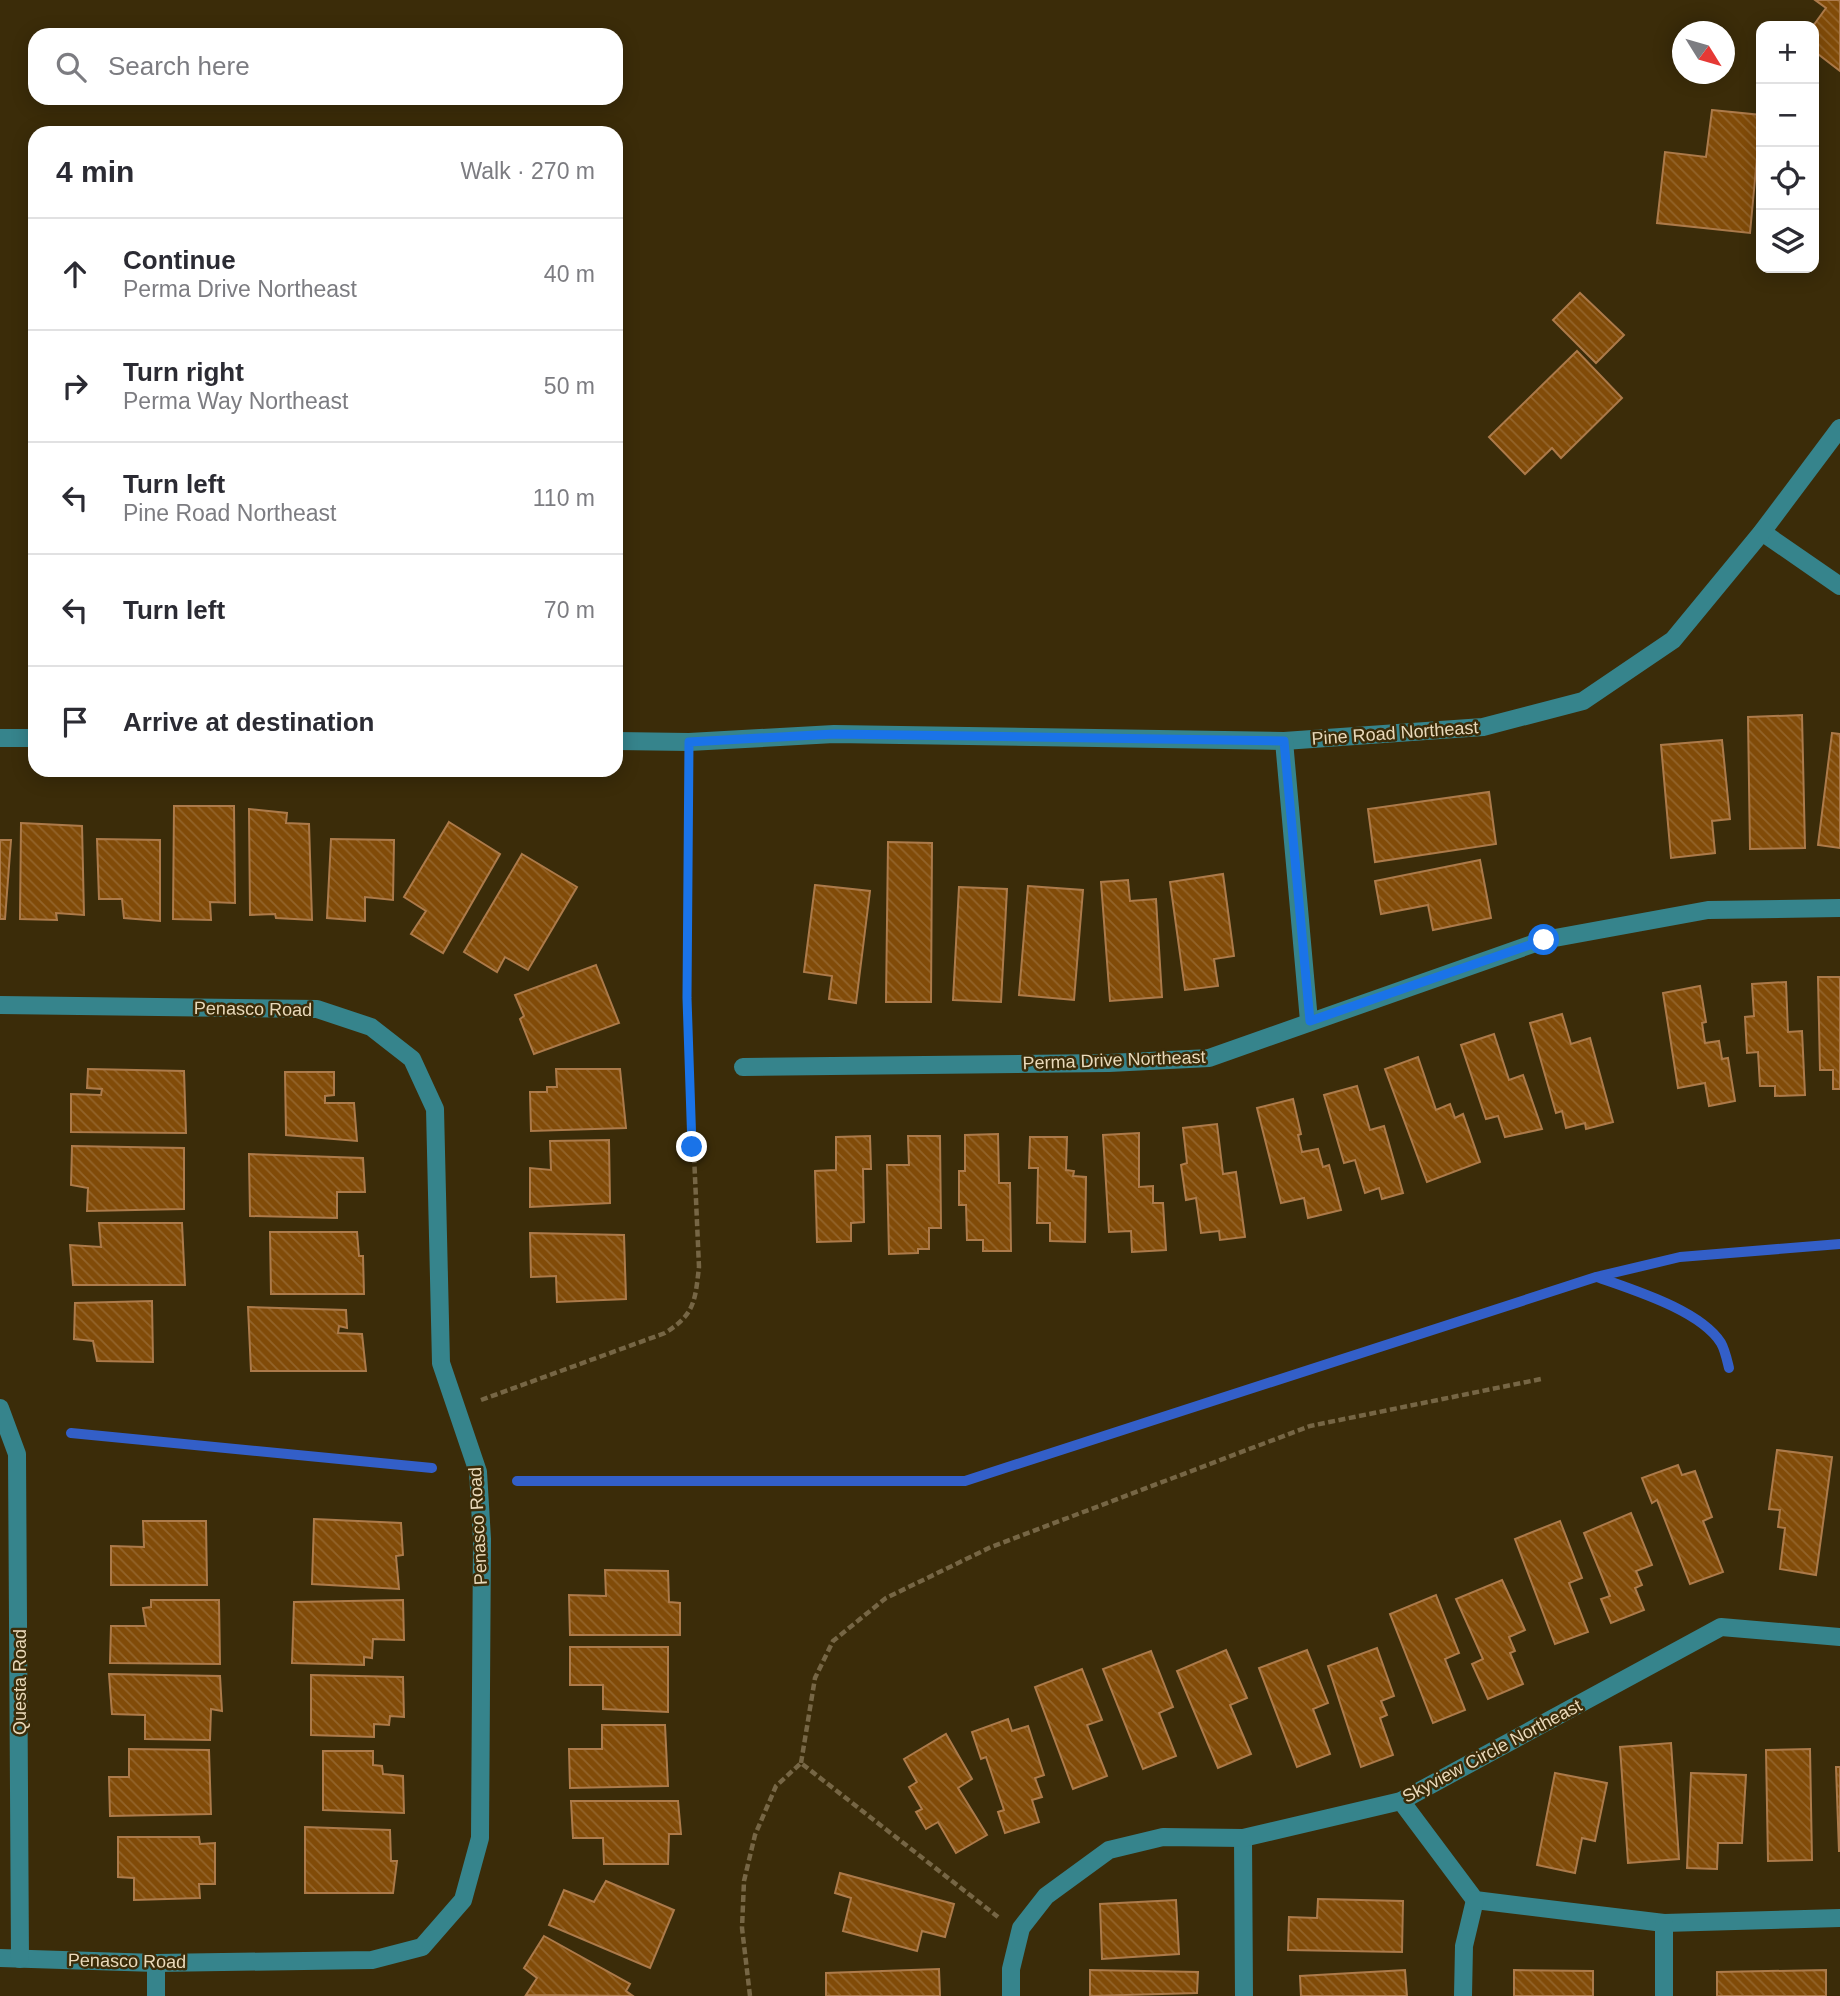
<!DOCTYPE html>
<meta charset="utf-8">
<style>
:root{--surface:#fff;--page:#f7f7f7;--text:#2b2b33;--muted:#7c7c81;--line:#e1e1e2}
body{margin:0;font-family:Helvetica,sans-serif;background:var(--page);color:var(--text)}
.controls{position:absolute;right:21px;top:21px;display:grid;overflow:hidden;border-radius:14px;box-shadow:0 4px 18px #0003}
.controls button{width:63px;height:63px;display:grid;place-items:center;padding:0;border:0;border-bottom:2px solid var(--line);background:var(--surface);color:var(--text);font:35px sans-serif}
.compass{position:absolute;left:1672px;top:21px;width:63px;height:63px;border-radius:50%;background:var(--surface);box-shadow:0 4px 18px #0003;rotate:127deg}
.stop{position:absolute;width:21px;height:21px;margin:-16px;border:5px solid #1a73e8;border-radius:50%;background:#fff}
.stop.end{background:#1a73e8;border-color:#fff;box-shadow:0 2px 7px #0008}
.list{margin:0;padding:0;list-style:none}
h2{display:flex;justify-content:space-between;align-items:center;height:91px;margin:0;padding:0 28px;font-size:30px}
h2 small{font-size:23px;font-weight:400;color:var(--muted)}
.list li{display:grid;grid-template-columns:46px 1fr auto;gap:21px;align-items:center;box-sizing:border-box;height:112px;padding:0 28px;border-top:2px solid var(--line)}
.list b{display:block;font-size:26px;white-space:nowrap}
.list p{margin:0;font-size:23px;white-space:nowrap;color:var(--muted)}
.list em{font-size:23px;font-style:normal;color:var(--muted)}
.icon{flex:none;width:38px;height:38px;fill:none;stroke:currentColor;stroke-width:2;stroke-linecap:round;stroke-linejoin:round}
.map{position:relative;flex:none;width:1840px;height:1996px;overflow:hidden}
.search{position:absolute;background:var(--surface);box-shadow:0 4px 18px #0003;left:28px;top:28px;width:595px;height:77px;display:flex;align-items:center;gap:18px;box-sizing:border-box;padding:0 24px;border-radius:21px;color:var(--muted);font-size:26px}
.panel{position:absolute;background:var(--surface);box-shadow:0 4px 18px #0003;left:28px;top:126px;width:595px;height:651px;border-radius:21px}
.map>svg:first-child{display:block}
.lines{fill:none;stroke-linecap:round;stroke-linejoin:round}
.stream{stroke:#335fc8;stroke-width:10}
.building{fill:url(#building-back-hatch);stroke:#ac7a4a;stroke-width:2}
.path{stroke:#766645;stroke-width:4.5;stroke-dasharray:7 3.5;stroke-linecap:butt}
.minor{stroke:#36848c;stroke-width:18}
.route{stroke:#1a73e8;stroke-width:9}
.labels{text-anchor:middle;stroke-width:5;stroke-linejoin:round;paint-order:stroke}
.street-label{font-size:18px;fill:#e9d9ba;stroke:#3b2c09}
</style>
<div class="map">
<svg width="1840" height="1996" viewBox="0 0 1840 1996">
<defs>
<pattern id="building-back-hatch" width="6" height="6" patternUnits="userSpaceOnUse" patternTransform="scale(1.75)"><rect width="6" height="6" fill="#814b08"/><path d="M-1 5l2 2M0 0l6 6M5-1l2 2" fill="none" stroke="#93642a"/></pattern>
</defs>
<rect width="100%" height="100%" fill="#3b2c09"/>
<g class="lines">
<g class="stream">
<path d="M1597,1277C1633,1290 1700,1310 1721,1343C1725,1350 1727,1360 1729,1368"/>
<polyline points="71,1433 432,1468"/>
<polyline points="517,1481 965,1481 1596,1277 1680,1257 1840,1244"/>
</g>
</g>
<g class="building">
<polygon points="1815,0 1840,0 1840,71 1814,51 1813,26 1826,8"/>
<polygon points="1712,110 1761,115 1750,233 1657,223 1665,152 1706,157"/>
<polygon points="1580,293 1624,335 1596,363 1553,320"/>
<polygon points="1577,351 1622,398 1561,458 1552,448 1525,474 1489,437"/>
<polygon points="1802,715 1805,848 1750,849 1748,717"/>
<polygon points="1832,733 1840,734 1840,848 1818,845"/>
<polygon points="1722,740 1730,819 1712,821 1715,853 1671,858 1661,745"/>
<polygon points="1489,792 1496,844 1375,862 1368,809"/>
<polygon points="174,806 234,806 235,903 210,902 211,920 173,919"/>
<polygon points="249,809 287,813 286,823 309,824 312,920 276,918 275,914 250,915"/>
<polygon points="449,822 500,854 443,953 411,934 426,911 404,897"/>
<polygon points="21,823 82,826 84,915 56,913 57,920 20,919"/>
<polygon points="97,839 160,840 160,921 124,918 122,899 99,899"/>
<polygon points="331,839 394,840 393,900 365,897 365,921 327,918"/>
<polygon points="0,840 11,840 5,919 0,919"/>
<polygon points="888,842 932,843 931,1002 886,1002"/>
<polygon points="522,854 577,887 528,970 505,957 497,972 464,952"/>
<polygon points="1480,860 1491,918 1433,930 1428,905 1381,914 1375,881"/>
<polygon points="1223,874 1234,956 1214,959 1218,986 1185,990 1170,882"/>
<polygon points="1128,880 1130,901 1156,899 1162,997 1110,1001 1101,882"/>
<polygon points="815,885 870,891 856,1003 829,999 832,976 804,972"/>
<polygon points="1028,886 1083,890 1074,1000 1019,995"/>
<polygon points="959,887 1007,889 1001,1002 953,1000"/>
<polygon points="596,965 619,1023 534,1054 520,1019 524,1016 515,995"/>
<polygon points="1818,977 1840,977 1840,1089 1833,1089 1833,1070 1820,1070"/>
<polygon points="1786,982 1788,1032 1802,1031 1805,1095 1775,1096 1775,1086 1760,1086 1758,1052 1747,1053 1745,1017 1754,1016 1752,984"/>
<polygon points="1700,986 1706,1022 1702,1023 1705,1043 1719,1041 1722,1059 1728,1058 1735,1101 1709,1106 1705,1083 1678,1088 1663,993"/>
<polygon points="1562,1014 1571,1044 1590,1038 1613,1122 1586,1129 1585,1123 1566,1128 1562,1111 1556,1113 1530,1023"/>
<polygon points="1494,1034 1509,1080 1523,1075 1542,1129 1505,1137 1498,1116 1486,1119 1461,1045"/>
<polygon points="1418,1057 1436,1110 1450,1104 1455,1118 1463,1114 1480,1162 1427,1182 1385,1069"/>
<polygon points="88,1069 184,1071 186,1133 71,1132 71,1094 101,1095 102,1089 87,1088"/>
<polygon points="556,1069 620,1069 626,1128 531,1131 530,1092 547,1092 547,1087 557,1087"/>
<polygon points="285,1072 334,1072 334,1095 325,1096 325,1103 354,1103 357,1141 286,1135"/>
<polygon points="1357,1086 1370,1130 1384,1126 1403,1193 1382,1199 1379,1188 1365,1193 1355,1160 1344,1163 1324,1095"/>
<polygon points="1293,1099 1301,1134 1298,1135 1302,1152 1318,1149 1323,1167 1329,1165 1341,1210 1308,1218 1304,1198 1281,1203 1257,1108"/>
<polygon points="1217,1124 1223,1174 1236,1172 1245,1237 1220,1240 1219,1231 1201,1233 1196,1198 1186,1200 1181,1165 1187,1163 1183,1128"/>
<polygon points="1139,1133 1139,1187 1153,1186 1153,1203 1163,1203 1166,1250 1132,1252 1131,1231 1109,1232 1103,1135"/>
<polygon points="998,1134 999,1183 1010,1183 1011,1251 983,1251 983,1240 967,1240 966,1205 959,1205 959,1171 965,1171 965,1135"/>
<polygon points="870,1136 871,1169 863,1169 864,1222 851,1223 851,1241 817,1242 815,1171 836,1170 836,1137"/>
<polygon points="908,1136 940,1136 941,1228 929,1228 929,1249 918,1249 918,1253 889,1254 887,1165 909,1165"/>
<polygon points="1030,1137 1067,1137 1066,1170 1074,1171 1073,1176 1086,1177 1085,1242 1050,1241 1050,1223 1037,1223 1038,1168 1029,1168"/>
<polygon points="609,1140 610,1203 530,1207 530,1168 551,1170 550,1141"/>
<polygon points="72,1146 184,1148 184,1209 87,1211 88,1188 71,1185"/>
<polygon points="249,1154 363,1158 365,1192 337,1192 337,1218 250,1216"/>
<polygon points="99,1223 182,1223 185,1285 73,1285 70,1245 101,1247"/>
<polygon points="270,1232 357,1232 359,1256 363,1256 364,1294 271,1294"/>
<polygon points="530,1233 624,1235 626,1299 557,1302 556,1276 531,1277"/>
<polygon points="152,1301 153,1362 97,1361 93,1341 74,1339 75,1303"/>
<polygon points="248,1307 346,1310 347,1328 339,1326 338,1333 362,1334 366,1371 251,1371"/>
<polygon points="1777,1450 1832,1457 1816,1575 1780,1569 1785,1528 1778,1527 1780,1510 1769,1509"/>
<polygon points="1678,1465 1682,1475 1695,1471 1712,1517 1703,1521 1723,1572 1690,1584 1657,1500 1652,1503 1642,1478"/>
<polygon points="1631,1513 1652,1565 1636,1571 1642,1585 1635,1588 1644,1610 1611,1623 1601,1599 1610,1596 1584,1533"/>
<polygon points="314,1519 401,1523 403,1555 396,1556 399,1589 312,1584"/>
<polygon points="143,1521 206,1521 207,1585 111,1585 111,1546 144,1547"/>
<polygon points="1560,1521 1582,1578 1569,1583 1588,1632 1555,1644 1515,1539"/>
<polygon points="605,1570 668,1571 669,1602 680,1603 680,1635 570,1635 569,1595 606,1596"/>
<polygon points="1502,1580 1525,1630 1509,1637 1515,1651 1510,1653 1523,1684 1488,1699 1472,1664 1483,1659 1456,1599"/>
<polygon points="1436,1595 1459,1653 1445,1659 1465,1710 1433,1723 1390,1614"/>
<polygon points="151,1600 219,1600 220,1664 110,1663 111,1626 146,1626 143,1608 151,1607"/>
<polygon points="403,1600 404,1640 373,1639 372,1658 364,1657 364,1665 292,1663 294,1602"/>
<polygon points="570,1647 668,1647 668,1712 603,1709 603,1685 570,1685"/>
<polygon points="1377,1648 1394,1696 1381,1701 1387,1715 1380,1718 1393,1755 1361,1767 1328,1666"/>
<polygon points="1226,1650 1247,1698 1230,1705 1251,1754 1218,1768 1177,1671"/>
<polygon points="1307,1650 1328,1703 1313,1709 1330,1754 1297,1767 1259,1668"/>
<polygon points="1151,1651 1173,1707 1159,1713 1176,1756 1143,1769 1103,1669"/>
<polygon points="1082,1669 1102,1720 1087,1725 1107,1776 1073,1789 1035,1687"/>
<polygon points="109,1674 220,1676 222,1711 211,1709 210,1740 145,1739 145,1715 112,1714"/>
<polygon points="311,1675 403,1677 404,1717 390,1716 389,1725 374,1724 374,1737 311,1735"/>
<polygon points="1008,1719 1012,1731 1028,1726 1044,1775 1035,1778 1042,1797 1032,1800 1039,1822 1005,1833 998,1812 1004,1810 986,1757 981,1759 972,1732"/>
<polygon points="602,1725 665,1725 668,1786 570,1788 569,1749 602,1749"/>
<polygon points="946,1734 972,1779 958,1788 987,1835 956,1853 938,1822 926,1829 916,1812 922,1809 909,1787 917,1782 904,1759"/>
<polygon points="1671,1743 1679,1859 1628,1863 1620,1747"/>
<polygon points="129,1749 209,1750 211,1814 110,1816 109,1777 129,1777"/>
<polygon points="1810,1749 1812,1860 1768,1861 1766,1750"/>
<polygon points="323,1751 373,1751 373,1765 382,1766 383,1774 403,1776 404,1813 323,1810"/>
<polygon points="1836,1767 1840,1767 1840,1851 1839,1851"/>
<polygon points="1555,1773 1607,1783 1595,1841 1582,1838 1575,1873 1537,1865"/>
<polygon points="1691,1773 1746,1775 1742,1843 1718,1843 1717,1869 1687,1868"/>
<polygon points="571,1801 678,1801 681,1834 669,1834 668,1864 604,1864 603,1838 573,1838"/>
<polygon points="305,1827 390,1830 391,1861 397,1861 393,1893 305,1893"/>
<polygon points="118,1837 199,1837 200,1844 215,1843 215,1884 199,1884 200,1898 134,1900 134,1878 118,1877"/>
<polygon points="840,1873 954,1904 945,1937 922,1931 917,1951 843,1931 851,1898 835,1893"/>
<polygon points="606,1881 674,1910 650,1968 549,1925 564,1890 594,1902"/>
<polygon points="1318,1899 1403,1901 1402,1952 1288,1950 1289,1917 1317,1918"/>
<polygon points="1176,1900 1179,1954 1102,1959 1100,1904"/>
<polygon points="544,1936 630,1984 626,1991 633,1996 526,1995 537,1978 524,1968"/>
<polygon points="939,1969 940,1996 826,1996 826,1973"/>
<polygon points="1090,1970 1198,1972 1197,1993 1090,1996"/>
<polygon points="1405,1970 1407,1996 1301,1996 1300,1976"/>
<polygon points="1514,1970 1593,1971 1593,1996 1514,1996"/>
<polygon points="1826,1970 1826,1996 1717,1996 1717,1972"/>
</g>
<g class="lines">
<g class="path">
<path d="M481,1400L665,1333C695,1314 695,1301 699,1267L687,998L689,767"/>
<polyline points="801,1763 815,1678 833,1641 886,1598 991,1547 1310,1426 1541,1379"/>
<polyline points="750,1996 742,1928 744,1881 755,1835 776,1786 801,1763 998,1917"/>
</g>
<g class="minor">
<polyline points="1762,532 1840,586"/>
<polyline points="0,738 35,738"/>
<polyline points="616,741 689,742 834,734 1284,741 1483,727 1583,701 1673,640 1762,532 1840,428"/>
<polyline points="1284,741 1309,1021"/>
<polyline points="0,1005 317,1009 371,1027 412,1059 435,1109 441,1363 478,1472 482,1539 480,1838 463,1900 422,1947 372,1960 156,1963 0,1958"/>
<polyline points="743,1067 1109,1063 1209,1058 1544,940 1708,910 1840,908"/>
<polyline points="0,1408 17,1454 20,1959"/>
<polyline points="1401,1801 1475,1900 1664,1923 1840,1918"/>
<polyline points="1243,1838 1244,1996"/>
<polyline points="1664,1923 1664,1996"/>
<polyline points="156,1996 156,1963"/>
<polyline points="1011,1996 1011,1969 1021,1928 1046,1896 1109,1850 1163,1837 1243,1838 1401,1801 1721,1627 1840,1637"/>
<polyline points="1463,1996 1464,1946 1475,1900"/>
</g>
</g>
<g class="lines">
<polyline class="route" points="692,1147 687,998 689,742 834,734 1284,741 1310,1021 1544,940"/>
</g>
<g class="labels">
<g class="street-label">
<text transform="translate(1395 733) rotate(-4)" y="6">Pine Road Northeast</text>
<text transform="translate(253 1009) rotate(1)" y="6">Penasco Road</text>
<text transform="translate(1114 1060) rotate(-2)" y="6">Perma Drive Northeast</text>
<text transform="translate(478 1526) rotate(-93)" y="6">Penasco Road</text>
<text transform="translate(20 1682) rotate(-90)" y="6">Questa Road</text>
<text transform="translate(1492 1751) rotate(-28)" y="6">Skyview Circle Northeast</text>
<text transform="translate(127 1961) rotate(1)" y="6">Penasco Road</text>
</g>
</g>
</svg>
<div class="controls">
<button>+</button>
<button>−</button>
<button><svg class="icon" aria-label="locate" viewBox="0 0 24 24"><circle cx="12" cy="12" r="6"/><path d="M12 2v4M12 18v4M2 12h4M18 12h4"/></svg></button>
<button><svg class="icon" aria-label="layers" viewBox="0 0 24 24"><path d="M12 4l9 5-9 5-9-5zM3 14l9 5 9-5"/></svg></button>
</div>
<svg class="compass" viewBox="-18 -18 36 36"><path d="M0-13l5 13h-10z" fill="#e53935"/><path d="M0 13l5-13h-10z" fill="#7c7c81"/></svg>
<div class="stop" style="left:1544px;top:940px"></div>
<div class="stop end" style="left:692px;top:1147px"></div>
<div class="search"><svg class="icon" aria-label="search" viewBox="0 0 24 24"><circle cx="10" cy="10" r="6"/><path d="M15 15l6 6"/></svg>Search here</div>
<section class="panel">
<h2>4 min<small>Walk · 270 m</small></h2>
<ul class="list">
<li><svg class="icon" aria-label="ahead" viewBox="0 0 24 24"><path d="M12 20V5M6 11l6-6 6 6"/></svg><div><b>Continue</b><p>Perma Drive Northeast</p></div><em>40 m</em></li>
<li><svg class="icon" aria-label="right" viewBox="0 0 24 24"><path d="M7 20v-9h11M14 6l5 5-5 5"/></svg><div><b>Turn right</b><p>Perma Way Northeast</p></div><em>50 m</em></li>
<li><svg class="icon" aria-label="left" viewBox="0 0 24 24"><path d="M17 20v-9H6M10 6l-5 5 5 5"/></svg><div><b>Turn left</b><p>Pine Road Northeast</p></div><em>110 m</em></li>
<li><svg class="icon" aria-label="left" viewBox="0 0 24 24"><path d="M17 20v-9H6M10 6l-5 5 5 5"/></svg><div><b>Turn left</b></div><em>70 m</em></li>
<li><svg class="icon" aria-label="arrive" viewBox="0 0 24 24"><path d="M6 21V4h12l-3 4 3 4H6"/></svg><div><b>Arrive at destination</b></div></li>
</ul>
</section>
</div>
